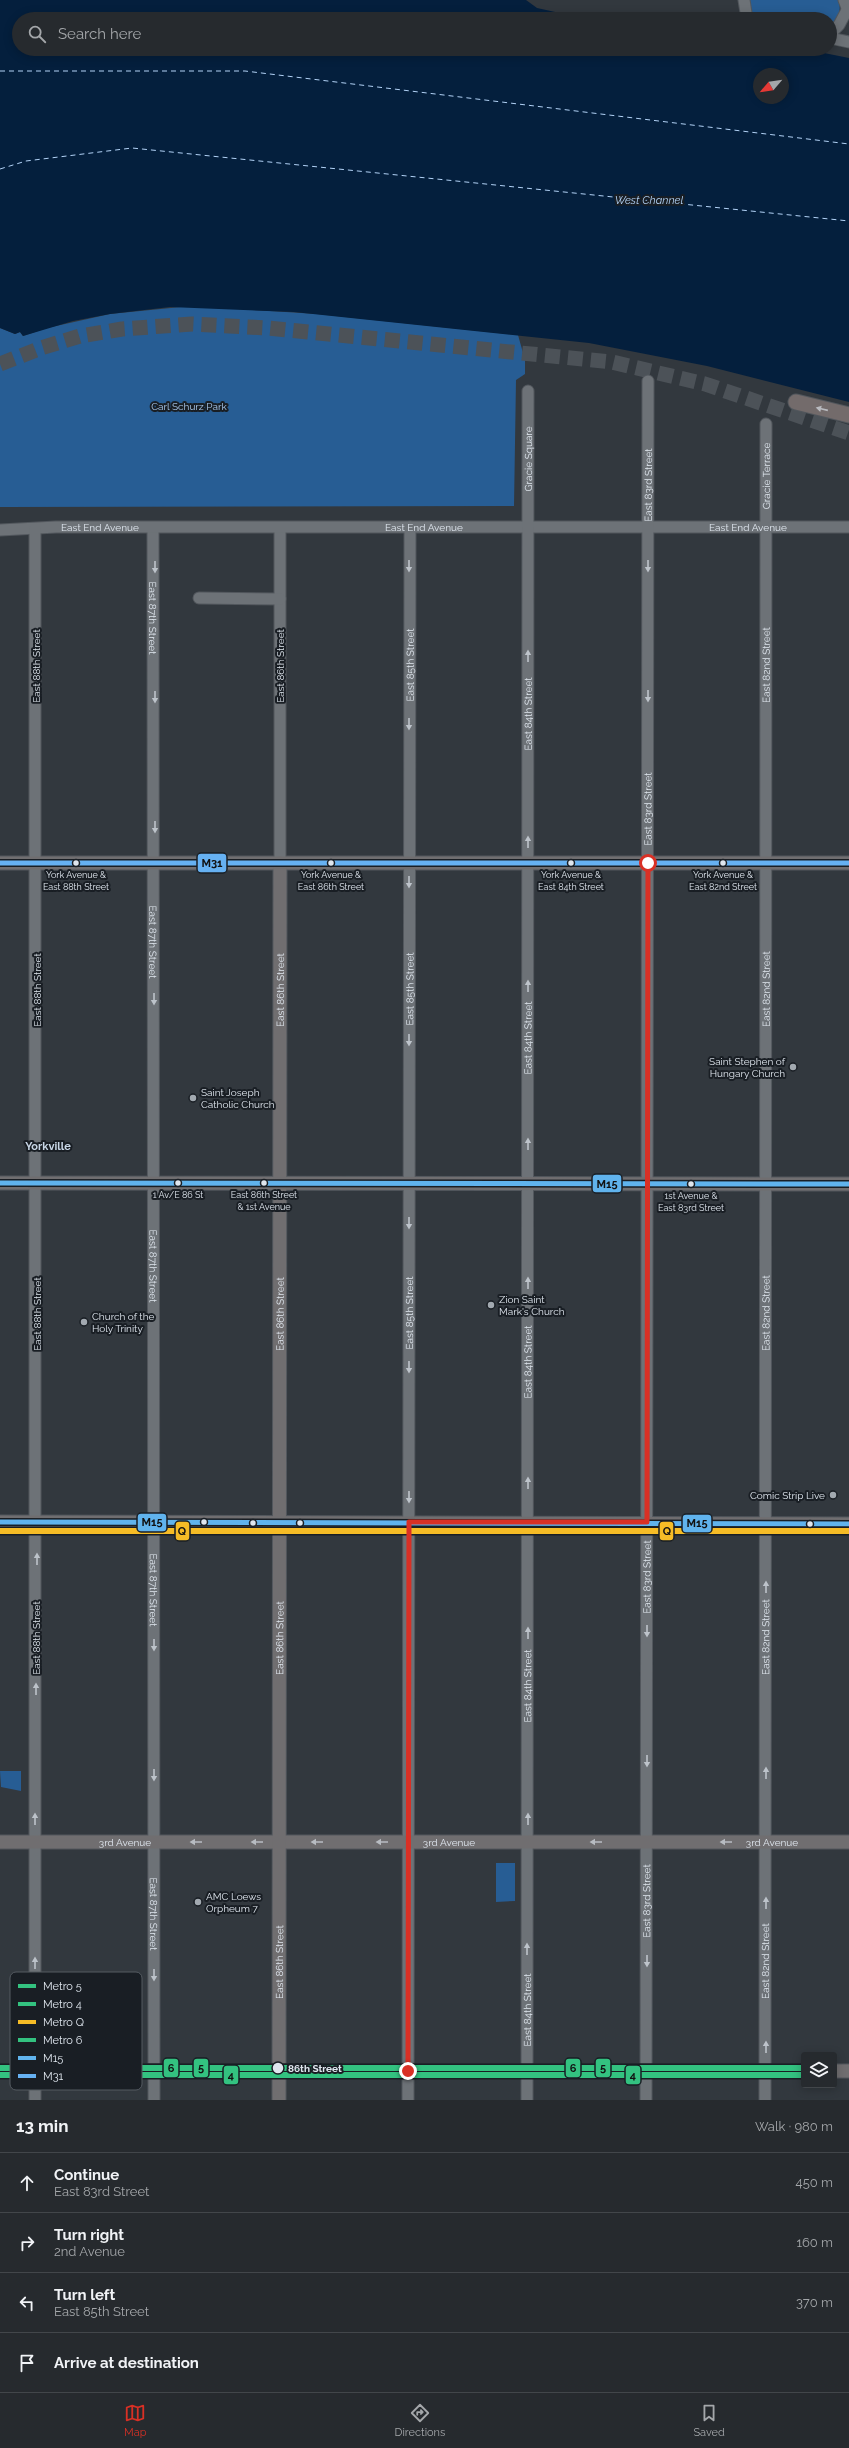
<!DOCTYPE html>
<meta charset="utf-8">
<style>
:root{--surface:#262a2e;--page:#32363a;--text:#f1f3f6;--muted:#a4a7aa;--line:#42464a;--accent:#d93025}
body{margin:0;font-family:Raleway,sans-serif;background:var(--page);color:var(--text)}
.controls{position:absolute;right:12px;bottom:12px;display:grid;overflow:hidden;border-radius:4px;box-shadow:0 2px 10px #0003}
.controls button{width:36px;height:36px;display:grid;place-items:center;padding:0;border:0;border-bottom:1px solid var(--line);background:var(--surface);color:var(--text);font:20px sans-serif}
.compass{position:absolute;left:753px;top:68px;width:36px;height:36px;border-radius:50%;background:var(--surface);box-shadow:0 2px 10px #0003;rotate:241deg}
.stop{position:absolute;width:12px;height:12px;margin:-9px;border:3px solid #d93025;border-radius:50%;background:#fff}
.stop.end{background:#d93025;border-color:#fff;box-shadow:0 1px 4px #0008}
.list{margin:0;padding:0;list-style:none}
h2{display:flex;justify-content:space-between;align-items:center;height:52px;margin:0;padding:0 16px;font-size:17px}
h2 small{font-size:13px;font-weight:400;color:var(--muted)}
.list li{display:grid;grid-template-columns:26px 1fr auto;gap:12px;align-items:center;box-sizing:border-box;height:60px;padding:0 16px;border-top:1px solid var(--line)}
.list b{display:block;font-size:15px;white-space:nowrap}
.list p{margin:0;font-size:13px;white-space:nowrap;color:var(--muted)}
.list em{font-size:13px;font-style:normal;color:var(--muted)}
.icon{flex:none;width:22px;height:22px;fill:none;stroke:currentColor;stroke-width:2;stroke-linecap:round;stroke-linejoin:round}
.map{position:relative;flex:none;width:849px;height:2100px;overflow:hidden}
.search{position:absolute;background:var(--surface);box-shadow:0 2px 10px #0003;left:12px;right:12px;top:12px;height:44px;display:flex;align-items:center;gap:10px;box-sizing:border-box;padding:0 14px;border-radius:22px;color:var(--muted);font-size:15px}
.sheet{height:292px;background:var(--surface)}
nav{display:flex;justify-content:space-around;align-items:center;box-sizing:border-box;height:56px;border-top:1px solid var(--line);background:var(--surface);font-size:11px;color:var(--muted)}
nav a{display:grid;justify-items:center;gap:2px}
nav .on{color:var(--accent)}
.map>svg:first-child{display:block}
.green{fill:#275d94}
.water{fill:#041f3d;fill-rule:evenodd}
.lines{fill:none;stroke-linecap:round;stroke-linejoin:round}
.ferry{stroke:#b3d3f7;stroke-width:1;stroke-dasharray:5 4;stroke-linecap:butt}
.highway-tunnel{stroke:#4c5258;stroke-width:15;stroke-dasharray:15 8;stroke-linecap:butt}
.minor-casing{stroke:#52575d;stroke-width:13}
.major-casing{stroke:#52575d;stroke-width:15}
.highway-casing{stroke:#52575d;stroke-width:17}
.minor{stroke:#6d7277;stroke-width:11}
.major{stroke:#706e70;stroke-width:13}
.highway{stroke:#736b6b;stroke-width:15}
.bus-1-casing{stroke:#191e24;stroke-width:8}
.bus-2-casing{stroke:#191e24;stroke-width:8}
.bus-1{stroke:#60b3ed;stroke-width:5}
.bus-2{stroke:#66b1f2;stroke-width:5}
.metro-1-casing{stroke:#191e24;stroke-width:9}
.metro-2-casing{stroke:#191e24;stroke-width:9}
.metro-3-casing{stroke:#191e24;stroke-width:9}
.metro-4-casing{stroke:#191e24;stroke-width:9}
.metro-1{stroke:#33c280;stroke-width:6}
.metro-2{stroke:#33c280;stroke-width:6}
.metro-3{stroke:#f6bc26;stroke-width:6}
.metro-4{stroke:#33c280;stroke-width:6}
.oneway{fill:#b9bbc0}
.oneway2{fill:#bdc3ca}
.oneway3{fill:#b8bcc2}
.route{stroke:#d93025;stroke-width:5}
.bus-dot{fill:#dfe6ee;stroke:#191e24;stroke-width:1.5}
.poi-dot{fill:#a2a9b0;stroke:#191e24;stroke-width:1.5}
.labels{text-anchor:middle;stroke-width:4;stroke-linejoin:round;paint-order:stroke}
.bus-label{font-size:9px;fill:#dfe6ee;stroke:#191e24}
.park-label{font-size:10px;fill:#abcbef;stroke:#191e24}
.street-label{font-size:10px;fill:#dfe6ee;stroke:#191e24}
.poi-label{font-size:10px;fill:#dfe6ee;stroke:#191e24;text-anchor:start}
.stop-label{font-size:10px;font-weight:bold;fill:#dfe6ee;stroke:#191e24;text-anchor:start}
.water-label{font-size:11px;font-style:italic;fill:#b3d3f7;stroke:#191e24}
.neighbourhood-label{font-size:11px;font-weight:bold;fill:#c8d6e6;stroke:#191e24}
.key{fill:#191e24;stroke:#545a61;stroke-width:1}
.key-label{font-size:11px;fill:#dfe6ee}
.line-badge{stroke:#191e24;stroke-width:1.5}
.pale-badge-label{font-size:11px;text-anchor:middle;font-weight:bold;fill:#111}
</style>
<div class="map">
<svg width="849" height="2100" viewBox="0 0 849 2100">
<rect width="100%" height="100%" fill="#32383e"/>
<g class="green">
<path d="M749,0H839C841,12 839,18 830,27V19H755L752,16Z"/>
<polygon points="191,306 317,314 518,335 525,360 525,374 516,380 514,506 0,507 0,328 15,334 20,332 23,336 47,328 110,314"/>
<polygon points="0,1771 21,1771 21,1791 1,1787"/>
<polygon points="496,1863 515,1863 515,1901 496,1902"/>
</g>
<path class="water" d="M0,0H526L537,8L587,19H19V49H804L849,58V402L707,366L589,343L294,312L170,307L110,314L73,321L23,336L20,332L15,334L0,328ZM759,74H783V98H759Z"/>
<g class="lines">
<g class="ferry">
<polyline points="0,71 245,71 849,144"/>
<polyline points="0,169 26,161 132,148 849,221"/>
</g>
<polyline class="highway-tunnel" points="0,364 41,348 80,336 122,329 192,324 268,328 612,362 705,384 849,433"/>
<g class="minor-casing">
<g id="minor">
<polyline points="744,0 747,19"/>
<polyline points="844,0 849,13"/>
<polyline points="830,34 839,25 847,10"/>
<polyline points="830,38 849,42"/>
<path id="s1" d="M153,528L154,2100"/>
<polyline points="280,528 280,863"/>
<path id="s2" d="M0,530L56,527H849"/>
<polyline points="199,598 280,599"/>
<polyline points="35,2100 35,529"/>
<path id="s3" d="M408,2100L410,527"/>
<path id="s4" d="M527,2100L528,391"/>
<path id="s5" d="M646,2100L648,381"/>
<path id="s6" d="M765,2100L766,424"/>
</g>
</g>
<g class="major-casing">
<g id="major">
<polyline points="0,863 849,863"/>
<polyline points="0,1183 849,1184"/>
<polyline points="0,1522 849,1524"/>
<path id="s7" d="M0,1842H849"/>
<polyline points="0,2071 804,2071"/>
<polyline points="834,2071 849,2071"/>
<path id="s8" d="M279,2100L280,863"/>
</g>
</g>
<g class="highway-casing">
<polyline id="highway" points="796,402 849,415"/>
</g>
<use href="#minor" class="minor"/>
<use href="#major" class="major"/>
<use href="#highway" class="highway"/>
<g class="bus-1-casing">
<g id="bus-1">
<polyline points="0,1183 849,1184"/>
<polyline points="0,1522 849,1524"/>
</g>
</g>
<g class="bus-2-casing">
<polyline id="bus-2" points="0,863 849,863"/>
</g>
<use href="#bus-1" class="bus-1"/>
<use href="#bus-2" class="bus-2"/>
<g class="metro-1-casing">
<polyline id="metro-1" points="0,2068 804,2068"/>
</g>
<g class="metro-2-casing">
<polyline id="metro-2" points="0,2075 804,2075"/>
</g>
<g class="metro-3-casing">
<polyline id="metro-3" points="0,1531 849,1531"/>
</g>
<g class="metro-4-casing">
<polyline id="metro-4" points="0,2068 804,2068"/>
</g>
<use href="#metro-1" class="metro-1"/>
<use href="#metro-2" class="metro-2"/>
<use href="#metro-3" class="metro-3"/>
<use href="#metro-4" class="metro-4"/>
</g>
<defs><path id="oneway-solid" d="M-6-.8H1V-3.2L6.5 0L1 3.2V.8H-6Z"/></defs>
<use class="oneway" href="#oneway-solid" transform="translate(822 409) rotate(-167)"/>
<g class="oneway2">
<use href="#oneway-solid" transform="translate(409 566) rotate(90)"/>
<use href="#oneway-solid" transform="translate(648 566) rotate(90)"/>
<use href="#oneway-solid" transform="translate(155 567) rotate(90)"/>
<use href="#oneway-solid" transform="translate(528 656) rotate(-90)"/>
<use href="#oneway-solid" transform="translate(648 696) rotate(90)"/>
<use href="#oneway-solid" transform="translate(155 697) rotate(90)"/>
<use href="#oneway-solid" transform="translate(409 724) rotate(90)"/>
<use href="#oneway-solid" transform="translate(155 827) rotate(90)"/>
<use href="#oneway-solid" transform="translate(528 842) rotate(-90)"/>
<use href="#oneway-solid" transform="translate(409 882) rotate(90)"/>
<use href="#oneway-solid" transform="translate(528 986) rotate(-90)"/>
<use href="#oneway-solid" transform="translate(154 999) rotate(90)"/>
<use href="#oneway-solid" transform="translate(409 1040) rotate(90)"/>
<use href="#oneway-solid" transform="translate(528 1144) rotate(-90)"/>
<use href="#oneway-solid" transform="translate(409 1223) rotate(90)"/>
<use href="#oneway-solid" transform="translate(528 1283) rotate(-90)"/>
<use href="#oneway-solid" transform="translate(409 1367) rotate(90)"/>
<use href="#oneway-solid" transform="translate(528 1483) rotate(-90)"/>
<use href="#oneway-solid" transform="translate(409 1497) rotate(90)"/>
<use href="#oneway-solid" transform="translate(37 1559) rotate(-90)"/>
<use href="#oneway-solid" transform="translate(766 1587) rotate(-90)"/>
<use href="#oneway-solid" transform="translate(647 1631) rotate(90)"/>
<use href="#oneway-solid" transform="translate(528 1633) rotate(-90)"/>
<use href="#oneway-solid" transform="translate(154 1645) rotate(90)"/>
<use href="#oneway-solid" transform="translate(36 1689) rotate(-90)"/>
<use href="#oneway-solid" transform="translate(647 1761) rotate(90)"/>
<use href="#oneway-solid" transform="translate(766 1773) rotate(-90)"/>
<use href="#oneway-solid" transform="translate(154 1775) rotate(90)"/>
<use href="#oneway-solid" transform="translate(35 1819) rotate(-90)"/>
<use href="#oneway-solid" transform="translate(528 1819) rotate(-90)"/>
<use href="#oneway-solid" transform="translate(766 1903) rotate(-90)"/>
<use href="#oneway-solid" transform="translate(527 1949) rotate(-90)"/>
<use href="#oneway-solid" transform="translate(647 1961) rotate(90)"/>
<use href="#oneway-solid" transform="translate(35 1963) rotate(-90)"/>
<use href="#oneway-solid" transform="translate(154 1975) rotate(90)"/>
<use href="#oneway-solid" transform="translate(766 2047) rotate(-90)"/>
</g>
<g class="oneway3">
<use href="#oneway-solid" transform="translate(196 1842) rotate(-180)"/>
<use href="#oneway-solid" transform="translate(257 1842) rotate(-180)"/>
<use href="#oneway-solid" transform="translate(317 1842) rotate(180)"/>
<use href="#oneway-solid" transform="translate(382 1842) rotate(-180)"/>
<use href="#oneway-solid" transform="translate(596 1842) rotate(180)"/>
<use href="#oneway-solid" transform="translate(726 1842) rotate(-180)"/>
</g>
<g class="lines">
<polyline class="route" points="408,2071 409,1522 647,1522 648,863"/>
</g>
<g class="bus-dot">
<circle cx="76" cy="863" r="3.5"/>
<circle cx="331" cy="863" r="3.5"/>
<circle cx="571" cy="863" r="3.5"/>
<circle cx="723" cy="863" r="3.5"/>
<circle cx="178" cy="1183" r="3.5"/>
<circle cx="264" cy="1183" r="3.5"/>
<circle cx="691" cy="1184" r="3.5"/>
<circle cx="204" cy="1522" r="3.5"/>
<circle cx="253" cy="1523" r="3.5"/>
<circle cx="300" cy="1523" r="3.5"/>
<circle cx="810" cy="1524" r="3.5"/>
<circle cx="278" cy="2068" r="6"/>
</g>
<g class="poi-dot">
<circle cx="793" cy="1067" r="4"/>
<circle cx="193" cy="1098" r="4"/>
<circle cx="491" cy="1305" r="4"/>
<circle cx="84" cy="1322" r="4"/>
<circle cx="833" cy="1495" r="4"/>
<circle cx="198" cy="1902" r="4"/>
</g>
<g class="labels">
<g class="bus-label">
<text x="76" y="878">York Avenue &amp;<tspan x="76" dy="12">East 88th Street</tspan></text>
<text x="331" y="878">York Avenue &amp;<tspan x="331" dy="12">East 86th Street</tspan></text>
<text x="571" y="878">York Avenue &amp;<tspan x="571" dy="12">East 84th Street</tspan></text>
<text x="723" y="878">York Avenue &amp;<tspan x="723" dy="12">East 82nd Street</tspan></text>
<text x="178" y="1198">1 Av/E 86 St</text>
<text x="264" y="1198">East 86th Street<tspan x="264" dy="12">&amp; 1st Avenue</tspan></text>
<text x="691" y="1199">1st Avenue &amp;<tspan x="691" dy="12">East 83rd Street</tspan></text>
</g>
<g class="park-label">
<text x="189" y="410">Carl Schurz Park</text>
</g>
<g class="street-label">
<text dy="4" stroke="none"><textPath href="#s4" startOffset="1641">Gracie Square</textPath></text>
<text dy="4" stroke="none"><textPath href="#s6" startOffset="1624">Gracie Terrace</textPath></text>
<text dy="4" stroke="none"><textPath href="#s5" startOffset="1615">East 83rd Street</textPath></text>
<text dy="4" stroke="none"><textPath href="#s2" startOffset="100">East End Avenue</textPath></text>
<text dy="4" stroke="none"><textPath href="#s2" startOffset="424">East End Avenue</textPath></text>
<text dy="4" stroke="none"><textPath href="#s2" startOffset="748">East End Avenue</textPath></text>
<text dy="4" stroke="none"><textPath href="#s1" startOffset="90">East 87th Street</textPath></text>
<text dy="4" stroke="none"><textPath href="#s3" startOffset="1435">East 85th Street</textPath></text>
<text dy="4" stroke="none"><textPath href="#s6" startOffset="1435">East 82nd Street</textPath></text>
<text transform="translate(36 666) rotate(-90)" y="4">East 88th Street</text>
<text transform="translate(280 666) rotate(-90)" y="4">East 86th Street</text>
<text dy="4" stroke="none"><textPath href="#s4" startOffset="1386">East 84th Street</textPath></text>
<text dy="4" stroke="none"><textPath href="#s5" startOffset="1291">East 83rd Street</textPath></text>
<text dy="4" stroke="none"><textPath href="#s1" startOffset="414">East 87th Street</textPath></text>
<text dy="4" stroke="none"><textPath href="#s3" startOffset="1111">East 85th Street</textPath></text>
<text dy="4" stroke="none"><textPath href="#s6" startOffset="1111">East 82nd Street</textPath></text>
<text transform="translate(37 990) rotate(-90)" y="4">East 88th Street</text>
<text dy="4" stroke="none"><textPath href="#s8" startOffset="1110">East 86th Street</textPath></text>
<text dy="4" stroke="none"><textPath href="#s4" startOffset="1062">East 84th Street</textPath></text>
<text dy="4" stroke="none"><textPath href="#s1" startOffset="738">East 87th Street</textPath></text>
<text dy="4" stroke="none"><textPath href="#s3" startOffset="787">East 85th Street</textPath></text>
<text dy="4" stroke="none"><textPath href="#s6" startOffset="787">East 82nd Street</textPath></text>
<text transform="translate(37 1314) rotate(-90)" y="4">East 88th Street</text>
<text dy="4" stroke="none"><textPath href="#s8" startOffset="786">East 86th Street</textPath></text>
<text dy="4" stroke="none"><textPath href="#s4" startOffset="738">East 84th Street</textPath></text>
<text dy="4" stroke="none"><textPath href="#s5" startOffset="523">East 83rd Street</textPath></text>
<text dy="4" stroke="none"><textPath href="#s1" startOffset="1062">East 87th Street</textPath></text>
<text dy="4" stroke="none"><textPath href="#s6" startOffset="463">East 82nd Street</textPath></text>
<text transform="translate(36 1638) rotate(-90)" y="4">East 88th Street</text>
<text dy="4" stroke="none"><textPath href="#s8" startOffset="462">East 86th Street</textPath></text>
<text dy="4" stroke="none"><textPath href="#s4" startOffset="414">East 84th Street</textPath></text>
<text dy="4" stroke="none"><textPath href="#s7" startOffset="125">3rd Avenue</textPath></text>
<text dy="4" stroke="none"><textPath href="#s7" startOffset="449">3rd Avenue</textPath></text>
<text dy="4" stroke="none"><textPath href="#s7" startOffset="772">3rd Avenue</textPath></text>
<text dy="4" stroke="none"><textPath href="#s5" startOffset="199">East 83rd Street</textPath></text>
<text dy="4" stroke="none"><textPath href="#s1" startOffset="1386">East 87th Street</textPath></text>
<text dy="4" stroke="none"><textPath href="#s6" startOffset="139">East 82nd Street</textPath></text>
<text dy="4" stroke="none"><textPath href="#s8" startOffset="138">East 86th Street</textPath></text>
<text dy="4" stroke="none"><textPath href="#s4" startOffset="90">East 84th Street</textPath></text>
</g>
<g class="poi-label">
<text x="785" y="1065" text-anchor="end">Saint Stephen of<tspan x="785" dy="12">Hungary Church</tspan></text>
<text x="201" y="1096">Saint Joseph<tspan x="201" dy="12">Catholic Church</tspan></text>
<text x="499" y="1303">Zion Saint<tspan x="499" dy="12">Mark's Church</tspan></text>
<text x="92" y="1320">Church of the<tspan x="92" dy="12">Holy Trinity</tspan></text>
<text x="825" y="1499" text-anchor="end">Comic Strip Live</text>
<text x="206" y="1900">AMC Loews<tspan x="206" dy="12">Orpheum 7</tspan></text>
</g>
<g class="stop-label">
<text x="288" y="2072">86th Street</text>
</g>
<g class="water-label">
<text x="649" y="204">West Channel</text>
</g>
<g class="neighbourhood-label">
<text x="48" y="1150">Yorkville</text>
</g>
</g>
<rect x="10" y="1972" width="132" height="118" rx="6" class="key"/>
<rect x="18" y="1984" width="18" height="4" fill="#33c280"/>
<rect x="18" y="2002" width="18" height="4" fill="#33c280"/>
<rect x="18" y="2020" width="18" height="4" fill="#f6bc26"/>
<rect x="18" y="2038" width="18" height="4" fill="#33c280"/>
<rect x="18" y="2056" width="18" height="4" fill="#60b3ed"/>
<rect x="18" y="2074" width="18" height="4" fill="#66b1f2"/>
<g class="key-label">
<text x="43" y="1990">Metro 5</text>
<text x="43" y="2008">Metro 4</text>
<text x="43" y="2026">Metro Q</text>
<text x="43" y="2044">Metro 6</text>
<text x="43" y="2062">M15</text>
<text x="43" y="2080">M31</text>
</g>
<g class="line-badge">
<rect x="197" y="853" width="30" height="20" rx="4" fill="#66b1f2"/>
<rect x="592" y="1174" width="30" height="19" rx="4" fill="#60b3ed"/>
<rect x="137" y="1513" width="30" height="19" rx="4" fill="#60b3ed"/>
<rect x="682" y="1514" width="30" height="19" rx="4" fill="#60b3ed"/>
<rect x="175" y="1521" width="15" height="20" rx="4" fill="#f6bc26"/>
<rect x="659" y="1521" width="15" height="20" rx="4" fill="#f6bc26"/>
<rect x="163" y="2058" width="16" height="20" rx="4" fill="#33c280"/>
<rect x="193" y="2058" width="16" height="20" rx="4" fill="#33c280"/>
<rect x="565" y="2058" width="16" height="20" rx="4" fill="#33c280"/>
<rect x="595" y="2058" width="16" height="20" rx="4" fill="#33c280"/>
<rect x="223" y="2065" width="16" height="20" rx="4" fill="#33c280"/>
<rect x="625" y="2065" width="16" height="20" rx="4" fill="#33c280"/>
</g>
<g class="pale-badge-label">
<text x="212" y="867">M31</text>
<text x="607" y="1188">M15</text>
<text x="152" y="1526">M15</text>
<text x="697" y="1527">M15</text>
<text x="182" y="1535">Q</text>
<text x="667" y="1535">Q</text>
<text x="171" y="2072">6</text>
<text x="201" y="2072">5</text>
<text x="573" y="2072">6</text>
<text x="603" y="2072">5</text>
<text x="231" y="2079">4</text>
<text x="633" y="2079">4</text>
</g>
</svg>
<div class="controls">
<button><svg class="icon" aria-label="layers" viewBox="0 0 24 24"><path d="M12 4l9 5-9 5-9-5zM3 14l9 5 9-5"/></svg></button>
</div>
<svg class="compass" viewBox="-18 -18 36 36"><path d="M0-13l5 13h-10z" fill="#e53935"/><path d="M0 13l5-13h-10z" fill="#a4a7aa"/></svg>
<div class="stop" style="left:648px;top:863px"></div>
<div class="stop end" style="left:408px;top:2071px"></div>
<div class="search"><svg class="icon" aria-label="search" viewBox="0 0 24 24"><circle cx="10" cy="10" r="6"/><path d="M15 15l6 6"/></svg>Search here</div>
</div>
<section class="sheet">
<h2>13 min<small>Walk · 980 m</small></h2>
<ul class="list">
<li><svg class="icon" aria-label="ahead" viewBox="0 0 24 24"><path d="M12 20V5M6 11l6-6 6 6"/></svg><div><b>Continue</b><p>East 83rd Street</p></div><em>450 m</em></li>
<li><svg class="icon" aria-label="right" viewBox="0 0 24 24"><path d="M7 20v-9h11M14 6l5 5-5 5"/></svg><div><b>Turn right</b><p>2nd Avenue</p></div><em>160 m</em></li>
<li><svg class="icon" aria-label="left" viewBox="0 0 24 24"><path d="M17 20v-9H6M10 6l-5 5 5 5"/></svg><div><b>Turn left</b><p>East 85th Street</p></div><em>370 m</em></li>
<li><svg class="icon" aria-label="arrive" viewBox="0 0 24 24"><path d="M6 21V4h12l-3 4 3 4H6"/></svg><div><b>Arrive at destination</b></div></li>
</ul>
</section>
<nav>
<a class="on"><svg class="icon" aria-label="map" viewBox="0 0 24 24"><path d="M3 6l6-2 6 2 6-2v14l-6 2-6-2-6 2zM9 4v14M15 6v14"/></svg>Map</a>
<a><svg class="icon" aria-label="directions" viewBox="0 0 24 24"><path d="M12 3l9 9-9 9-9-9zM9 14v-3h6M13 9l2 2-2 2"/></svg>Directions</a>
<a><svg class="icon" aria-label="saved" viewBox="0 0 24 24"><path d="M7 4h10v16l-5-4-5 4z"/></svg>Saved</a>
</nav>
